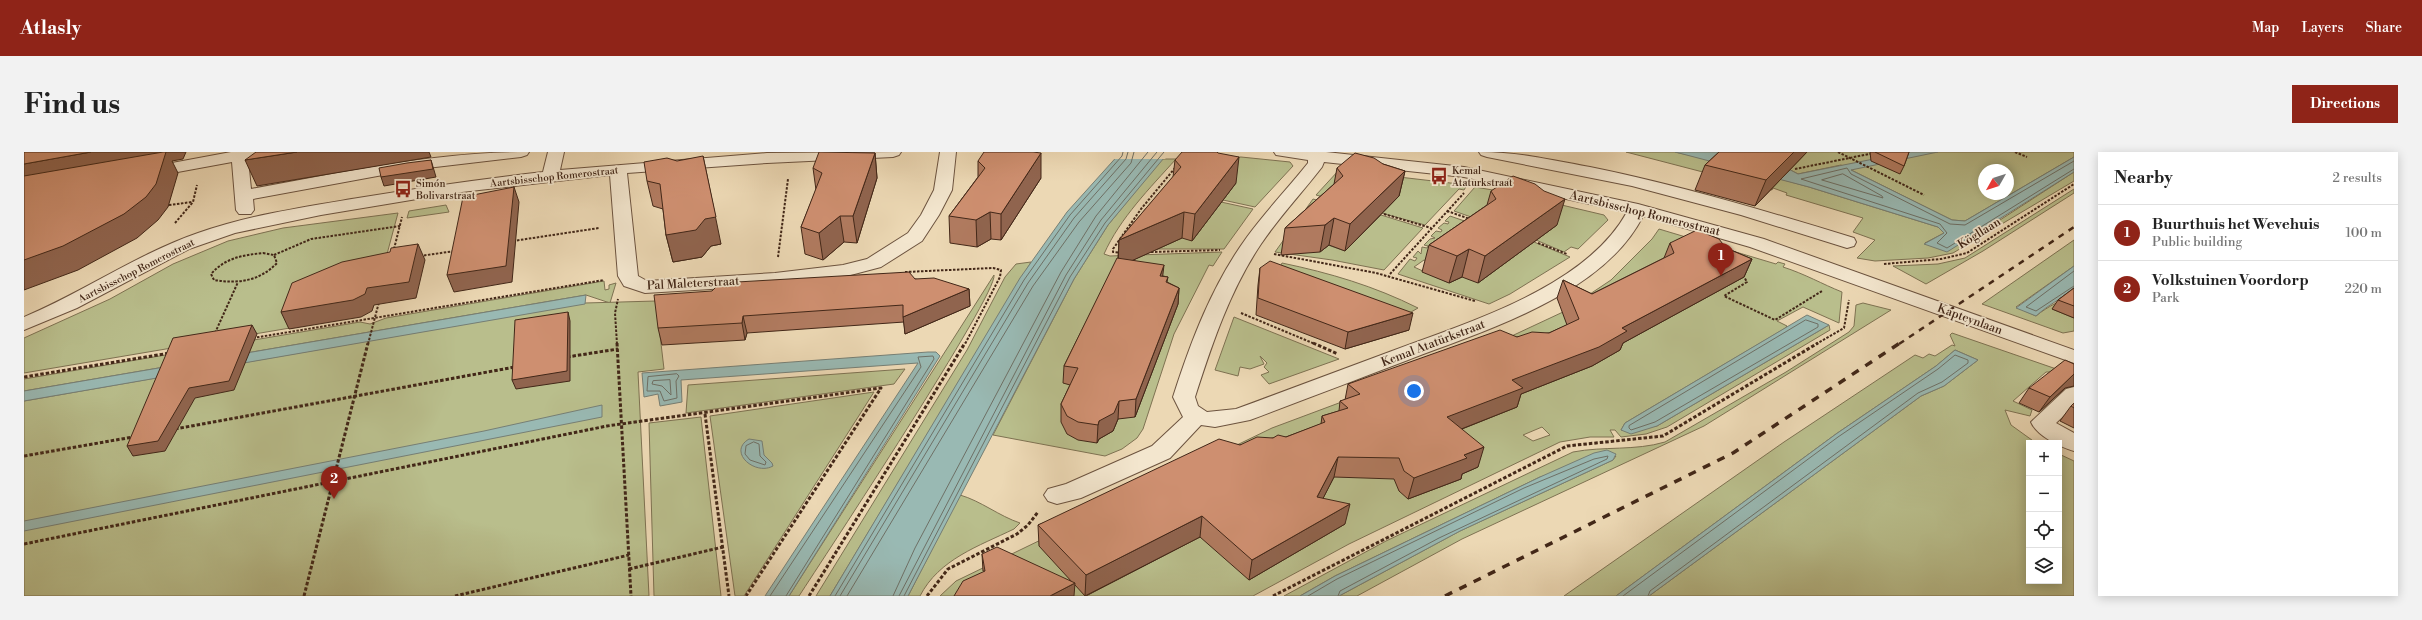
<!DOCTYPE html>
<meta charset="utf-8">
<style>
:root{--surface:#fff;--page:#f2f2f2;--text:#222;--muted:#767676;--line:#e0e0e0;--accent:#8f2418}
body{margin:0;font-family:"Libre Bodoni",serif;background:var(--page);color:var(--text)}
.controls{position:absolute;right:12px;bottom:12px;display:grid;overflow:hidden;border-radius:0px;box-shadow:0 2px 10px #0003}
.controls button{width:36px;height:36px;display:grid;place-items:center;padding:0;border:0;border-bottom:1px solid var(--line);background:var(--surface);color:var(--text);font:20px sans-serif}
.compass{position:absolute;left:1954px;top:12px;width:36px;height:36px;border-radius:50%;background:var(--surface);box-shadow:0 2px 10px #0003;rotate:231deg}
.you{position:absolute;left:1390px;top:239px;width:14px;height:14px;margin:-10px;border:3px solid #fff;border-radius:50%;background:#1a73e8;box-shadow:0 0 0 6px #1a73e833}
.badge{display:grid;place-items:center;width:26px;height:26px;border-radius:50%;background:var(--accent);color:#fff;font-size:13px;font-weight:700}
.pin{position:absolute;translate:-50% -33px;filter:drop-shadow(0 1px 2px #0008)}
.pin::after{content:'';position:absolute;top:21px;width:14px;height:12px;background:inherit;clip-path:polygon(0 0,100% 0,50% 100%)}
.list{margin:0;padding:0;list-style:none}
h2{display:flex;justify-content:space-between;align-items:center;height:52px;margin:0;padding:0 16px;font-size:17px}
h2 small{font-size:13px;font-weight:400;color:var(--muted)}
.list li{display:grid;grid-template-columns:26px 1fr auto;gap:12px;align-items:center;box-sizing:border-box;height:56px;padding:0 16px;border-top:1px solid var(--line)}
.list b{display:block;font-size:15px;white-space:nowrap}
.list p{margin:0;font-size:13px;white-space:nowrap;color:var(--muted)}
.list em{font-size:13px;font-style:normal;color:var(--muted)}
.icon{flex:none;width:22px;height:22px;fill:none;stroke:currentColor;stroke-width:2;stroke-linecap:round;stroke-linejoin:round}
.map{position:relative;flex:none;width:2050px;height:444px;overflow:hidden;border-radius:0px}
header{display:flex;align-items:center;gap:24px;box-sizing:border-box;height:56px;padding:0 20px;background:var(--accent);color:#fff}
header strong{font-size:19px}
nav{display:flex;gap:22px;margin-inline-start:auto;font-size:14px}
.intro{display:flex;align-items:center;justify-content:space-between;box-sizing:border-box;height:96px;padding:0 24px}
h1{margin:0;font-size:28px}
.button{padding:10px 18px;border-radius:0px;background:var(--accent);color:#fff;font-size:14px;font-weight:700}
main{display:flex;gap:24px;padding:0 24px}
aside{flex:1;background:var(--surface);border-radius:0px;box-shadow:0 2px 10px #0003}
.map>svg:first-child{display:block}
.green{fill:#b9be8c;stroke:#7e7252;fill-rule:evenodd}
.water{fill:#99b9b3;stroke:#767f75}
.pier{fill:#ecd8b4}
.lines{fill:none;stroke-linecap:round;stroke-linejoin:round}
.shore{stroke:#6e7066;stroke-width:1}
.minor-casing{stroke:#6c533f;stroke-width:2}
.path-far1{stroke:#422718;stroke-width:2;stroke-dasharray:2.5 1.5;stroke-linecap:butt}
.path{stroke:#422718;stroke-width:3;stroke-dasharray:3.5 2;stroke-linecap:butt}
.minor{fill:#f3e6ce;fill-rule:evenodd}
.rail-far1{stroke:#422718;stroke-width:2.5;stroke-dasharray:6 6;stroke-linecap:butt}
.rail{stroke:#422718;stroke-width:3.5;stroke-dasharray:8 8;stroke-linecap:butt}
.wall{fill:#b17b60;stroke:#422718}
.shaded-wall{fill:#90644e;stroke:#422718}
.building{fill:#ce8f70;stroke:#422718}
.labels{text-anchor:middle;stroke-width:3.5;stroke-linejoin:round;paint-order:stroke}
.far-poi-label{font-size:10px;fill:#422718;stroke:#f3e6ce;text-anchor:start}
.far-street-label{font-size:10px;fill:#422718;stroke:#f3e6ce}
.street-label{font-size:12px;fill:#422718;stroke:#f3e6ce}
</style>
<header>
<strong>Atlasly</strong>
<nav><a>Map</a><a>Layers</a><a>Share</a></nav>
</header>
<div class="intro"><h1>Find us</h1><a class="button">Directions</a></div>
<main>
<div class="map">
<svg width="2050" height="444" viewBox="0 0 2050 444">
<rect width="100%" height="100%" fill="#ecd8b4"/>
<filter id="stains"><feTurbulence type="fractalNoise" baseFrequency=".005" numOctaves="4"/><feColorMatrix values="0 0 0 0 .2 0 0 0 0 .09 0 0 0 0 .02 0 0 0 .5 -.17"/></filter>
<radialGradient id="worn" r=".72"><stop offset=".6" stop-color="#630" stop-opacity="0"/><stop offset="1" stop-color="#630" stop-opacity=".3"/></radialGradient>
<g class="green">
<polygon points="1602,0 1651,0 1692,9 1785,35 1914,75 1920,81 1901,91 1956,81 2050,20 2050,29 1929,101 1904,106 1851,109 1833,106 1851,88 1829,80 1839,66 1762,43 1763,41 1749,36 1748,38"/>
<path d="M1732,0H2050V5L1941,69L1928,68L1817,13L1774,22ZM1960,18H1984V42H1960Z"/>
<polygon points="1217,5 1266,10 1269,14 1231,55 1199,48 1193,6"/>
<path d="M1138,7H1152C1126,36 1096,66 1080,102L1086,104L1198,100L1189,114L1185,113L1150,182L1119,277L1113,286L1098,297L1081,304L969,283L1050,127L1084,73Z"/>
<polygon points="1315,18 1435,32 1443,33 1440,38 1435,37 1401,73 1292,43"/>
<polygon points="1451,35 1492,42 1467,72 1430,59"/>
<polygon points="2050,37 2050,41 1959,99 1902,132 1869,114 1914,112 1941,106"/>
<polygon points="1508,46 1580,63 1584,68 1554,97 1547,95 1540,100 1512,88"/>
<polygon points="1289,47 1311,53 1304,93 1321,99 1357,63 1399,76 1360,118 1308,108 1251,100"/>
<polygon points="1197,50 1229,57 1200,97 1133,97"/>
<polygon points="422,53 425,60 383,66 385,59"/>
<polygon points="374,61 348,158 266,176 0,221 0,186 86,147 149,112 204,89 259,76"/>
<polygon points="1426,64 1461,76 1410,112 1400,108 1390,115 1423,130 1510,90 1546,105 1486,142 1465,152 1374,122 1386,107 1391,109 1393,106 1389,105 1394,99 1397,102 1398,95 1403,96 1404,94 1400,93 1406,87 1411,86 1407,84 1412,79 1417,80 1418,78 1414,76 1420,71 1424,72 1425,70 1421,69"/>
<path d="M1635,77L1752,112L1754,110L1761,112L1759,115C1781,122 1798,132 1818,140L1815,171L1779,155L1753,169L1763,174L1760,177L1601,271L1597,278L1633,274L1805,173L1806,178L1643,275L1622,282L1597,285L1591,278H1586L1590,285H1566L1536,290L1325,392L1229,444H916L932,429L1248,276L1462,196L1539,160L1587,128L1628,87ZM1518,275L1526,283L1509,289L1499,283Z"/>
<path d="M2050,88V114L1992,155L2012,164C2024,154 2037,149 2050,141L2028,157L2050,166V179L2039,181L1958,152Z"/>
<polygon points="1007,110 806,444 792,444 943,198 981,125 992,112"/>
<path d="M1258,111C1306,121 1350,134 1394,156L1368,171L1249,128Z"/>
<path d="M970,123C974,142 799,407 775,444H765Z"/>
<polygon points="580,129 581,138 585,137 585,133 592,131 586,151 562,143 0,239 0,227 336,170 346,172 362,166"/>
<polygon points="632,149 640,217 614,220 625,444 0,444 0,249 561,151"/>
<path d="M1839,151L1867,158L1680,274L1438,387L1333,444H1315L1436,379L1589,308L1592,304L1516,325L1311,424L1276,444H1260L1362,389L1549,300C1580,294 1611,299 1641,290L1762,220L1825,180L1830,174L1832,153Z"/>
<polygon points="1210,165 1315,207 1245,232 1237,223 1245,220 1240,215 1243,211 1236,204 1240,212 1226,217 1216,215 1214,224 1191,218"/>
<polygon points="1928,181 2041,220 2022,220 1989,249 2008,258 2006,264 1981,258 1987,273 2012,291 2005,291 2005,429 2035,429 2035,302 2050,309 2050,444 1625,444 1897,244 1920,234 1954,208 1931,198 1912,214 1812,282 1592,444 1540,444 1760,290 1891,203 1899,206 1905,202 1911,204 1928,193 1931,194 1926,183"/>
<polygon points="881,217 870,232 662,261 664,233"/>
<polygon points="850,240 720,444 711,444 686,264"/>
<polygon points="677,265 697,444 630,444 625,271"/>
<path d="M936,343C957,349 975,364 996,371L990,377C955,394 915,407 896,444H884Z"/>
</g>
<g class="water">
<polygon points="1097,0 1145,0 1084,73 1050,127 884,444 806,444 996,126 1043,60"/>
<polygon points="1651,0 1732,0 1774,22 1885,0 1914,0 1827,18 1928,68 1941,69 2050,5 2050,20 1923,100 1900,92 1920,81 1914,75 1785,35"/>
<path d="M2050,114V137C2037,147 2024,153 2012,164L1992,156Z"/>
<polygon points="562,143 561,152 0,249 0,239"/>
<polygon points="1783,163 1805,173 1633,274 1607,282 1597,278 1601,271"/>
<polygon points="1931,198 1954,208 1920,234 1897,244 1625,444 1592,444 1812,282 1912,214"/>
<polygon points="904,200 912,200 916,204 765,444 741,444 894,211 657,228 658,250 636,254 634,242 620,245 618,221"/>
<polygon points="578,253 578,265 0,379 0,369 460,279"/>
<path d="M725,287L738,289L740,303L748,311L749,314C731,324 703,300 725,287Z"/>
<polygon points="1583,298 1592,302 1589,308 1436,379 1315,444 1276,444 1311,424 1516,325 1570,301"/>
</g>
<polygon class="pier" points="1094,0 1147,0 1141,7 1087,7"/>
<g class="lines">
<g class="shore">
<polyline points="2050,9 1941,73 1926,72 1827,22 1823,16 1777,27 1916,72 1923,81 1913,91 1923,96 2050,17"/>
<polygon points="1819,22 1858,44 1859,46 1798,28"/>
<polyline points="2050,119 2002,155 2012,159 2050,134"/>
<polygon points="1782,168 1794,172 1794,175 1631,270 1607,278 1605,276 1605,274"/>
<polygon points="653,222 655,224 652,229 653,246 640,249 636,239 623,239 624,225"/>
<polygon points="646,228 647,243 638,234 628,232 629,229"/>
<polygon points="730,290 735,292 736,304 742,310 741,313 726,308 721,302 722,294"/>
<polyline points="746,444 897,215 894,205 909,204 910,207 762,444"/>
<polyline points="811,444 1000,128 1046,63 1098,4 1099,0"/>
<polyline points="816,444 1004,131 1050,66 1102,7 1104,0"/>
<polyline points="823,444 1009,134 1055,70 1107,11 1110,0"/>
<polyline points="869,444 891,396 1037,120 1072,64 1124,0"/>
<polyline points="875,444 1042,123 1077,68 1133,0"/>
<polyline points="880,444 1046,125 1081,71 1140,0"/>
<polyline points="1284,444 1313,427 1500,336 1570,307 1584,304 1583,307 1415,386 1316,439 1314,444"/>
<polyline points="1599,444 1814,285 1914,217 1931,203 1944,208 1944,211 1918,230 1894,241 1626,439 1624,444"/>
</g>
<g class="minor-casing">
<g id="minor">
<path d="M207,0H246L244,3L224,7L227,37C321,20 410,0 505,0L503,3L497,5L386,18L229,47L230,58L227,62H215L212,58L208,10L121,26L115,25L113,21L115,17L121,16Z"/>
<path d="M524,0H540L536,18L743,1L877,0L875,3L869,5L743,11L603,21L614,124L623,129L751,121L819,113L843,107L884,81L897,63L910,38L916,0H932L928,38L915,63L898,89L857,115L819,125L751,133L621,141L600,134L594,124L586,23L429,41L297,63L211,81L165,97L53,156L0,178V165C60,140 113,102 174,81C225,63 280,55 334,46C395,36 457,27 519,20Z"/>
<path d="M1250,0H1302L1440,15L1614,52L1740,87L2050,198V211L1726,95L1619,64C1579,143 1462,178 1384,208C1332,228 1279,248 1226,268L1191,275L1177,273L1146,306L1057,346L1033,352L1024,349L1020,343L1024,337L1042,332L1128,294L1159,265L1149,245C1167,189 1188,133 1223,85C1242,59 1264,36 1284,11V8L1252,3ZM1300,10L1440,25L1603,60C1562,135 1445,170 1368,199C1316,218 1264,238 1212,257L1183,260L1174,254L1171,245C1188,192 1206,138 1237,92C1255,65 1278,41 1298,15Z"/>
<path d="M1455,0C1495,0 1527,8 1566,15C1655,33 1742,59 1830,86L1832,90L1830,94L1823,96L1717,63L1608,34L1463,5L1457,3Z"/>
<path d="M2050,235V254L2032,271L2050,281V299C2036,295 2013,284 2007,270L2042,237Z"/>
</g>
</g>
<g class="path-far1">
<polyline points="1814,0 1900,43"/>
<polyline points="1991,0 2003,5"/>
<polyline points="1771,17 1855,0"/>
<polyline points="145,53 168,50"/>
<polyline points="1423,59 1446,67"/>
<polyline points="1360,62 1407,76"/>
<polyline points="151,71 169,50 173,33"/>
<polyline points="489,89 575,76"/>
<polyline points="1514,91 1543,102"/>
<polyline points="370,97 378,65"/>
<polyline points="1127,100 1196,98"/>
<path d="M239,101L250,103L253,111C236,129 214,132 190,128L187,122C201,106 219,103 239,101Z"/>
<polyline points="1098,101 1089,100 1089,97 1117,57 1151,16"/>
<polyline points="1250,102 1352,121 1451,149"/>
<polyline points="250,103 287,87 376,74"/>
<polyline points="396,104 431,99"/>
<polyline points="754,105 764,27"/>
<polyline points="1860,112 1917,107 1943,101 2050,32"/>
<polyline points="881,120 969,116 977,118 976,125 941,192"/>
<polyline points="1366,122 1440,41"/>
<polyline points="1719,123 1723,130 1700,144 1751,168 1798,139"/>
<polyline points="1217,161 1291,192"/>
<polyline points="191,181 214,130"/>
<polyline points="229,186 580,128"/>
<polyline points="344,192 355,150"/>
<polyline points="593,192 591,161 594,147"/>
<polyline points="1792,192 1820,176 1825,148"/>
</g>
<g class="path">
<polyline points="593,191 607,444"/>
<polyline points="1289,191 1314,202"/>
<polyline points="543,205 594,197"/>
<polyline points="0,225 146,201"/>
<polyline points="681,262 705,444"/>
<polyline points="151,277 491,215"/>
<polyline points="0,304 109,285"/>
<polyline points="0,392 583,274 857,236 722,444"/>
<polyline points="605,417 699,395"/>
<polyline points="280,444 344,191"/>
<polyline points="431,444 605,403"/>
<polyline points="785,444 941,191"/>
<polyline points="903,444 924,417 993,382 1004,373 1014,360"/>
<polyline points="1249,444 1543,294 1639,284 1794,191"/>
</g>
<use href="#minor" class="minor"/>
<polyline class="rail-far1" points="1875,192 2050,75"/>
<polyline class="rail" points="1421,444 1709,301 1876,191"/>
</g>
<g class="wall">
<polygon points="1695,0 1783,0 1731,54 1671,38 1681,13"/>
<polygon points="1846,0 1885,0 1880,14 1876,22 1847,9"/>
<polygon points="830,1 851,1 853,26 833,91 820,90 799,108 781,102 777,75 792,38 789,16"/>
<polygon points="643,6 697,92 687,94 678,105 649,110 642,83 639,57 629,54 623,29"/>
<polygon points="1151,8 1212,31 1168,89 1158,86 1109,108 1139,124 1144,125 1143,130 1155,136 1154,152 1111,265 1094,267 1089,279 1075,287 1073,291 1054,288 1043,282 1037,270 1037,252 1046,233 1039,231 1040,214 1094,106 1095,88 1149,25"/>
<polygon points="954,9 1017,26 977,88 967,87 953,95 926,91 925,64 954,25"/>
<polygon points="1359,12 1381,19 1375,44 1321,99 1305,93 1296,100 1257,103 1261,76 1310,32 1313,16"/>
<polygon points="1467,39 1533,73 1454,131 1438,125 1425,131 1398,120 1405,93 1463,53"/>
<polygon points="1646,91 1702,96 1728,107 1720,125 1599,191 1596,198 1568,214 1497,242 1493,255 1438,277 1454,315 1438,322 1437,327 1384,347 1375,339 1370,327 1310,325 1299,346 1321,372 1225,428 1176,385 1062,444 1061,444 1051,433 959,419 958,402 1048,430 1015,394 1014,373 1216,293 1249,286 1262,285 1297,272 1298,264 1315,259 1316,249 1321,248 1324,232 1493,185 1525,181 1543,173 1533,146 1539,128 1568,142 1640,106"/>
<polygon points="1236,116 1385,178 1321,197 1232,163 1234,133"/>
<polygon points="891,127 945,137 946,154 881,182 880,170 723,181 721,188 638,193 634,176 688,139"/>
<polygon points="2050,136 2050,166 2028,157 2034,148"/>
<polygon points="2005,236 2041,236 2015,260 1995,251"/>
<polygon points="2050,251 2050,276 2036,269 2047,254"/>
</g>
<g class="shaded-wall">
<polygon points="67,0 162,0 159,7 148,9 154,21 144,55 134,68 113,86 54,118 0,138 0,12"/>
<polygon points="273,0 405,0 407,5 233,34 221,8"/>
<polygon points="1770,0 1783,0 1731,54 1742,28"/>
<polygon points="851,1 853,26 833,91 829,64"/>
<polygon points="1017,1 1017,26 977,88 977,62"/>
<polygon points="679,4 697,92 687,94 678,105 649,110 642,83"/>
<polygon points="1215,5 1212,31 1168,89 1171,62"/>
<polygon points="407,8 412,25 360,34 357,25"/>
<polygon points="1381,19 1375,44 1321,99 1326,72"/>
<polygon points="490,35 495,50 488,130 430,140 423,123"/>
<polygon points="1541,47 1533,73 1454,131 1461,104"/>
<polygon points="966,60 967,87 953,95 952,68"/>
<polygon points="1160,60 1158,86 1094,115 1095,88"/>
<polygon points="816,64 820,90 799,108 795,81"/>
<polygon points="1310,66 1305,93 1296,100 1301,73"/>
<polygon points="394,92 401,108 392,146 350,153 348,159 337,165 265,177 257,160"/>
<polygon points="1445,97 1438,125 1425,131 1433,104"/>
<polygon points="1728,107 1720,125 1599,191 1596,198 1568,214 1497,242 1493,255 1417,285 1423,265 1488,228 1598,176"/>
<polygon points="1140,113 1138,130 1136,124"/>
<polygon points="1155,136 1154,152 1111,265 1112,247"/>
<polygon points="945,137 946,154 881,182 879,165"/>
<polygon points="544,160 546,169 546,229 492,237 488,228"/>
<polygon points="1389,161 1385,178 1321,197 1324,180"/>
<polygon points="719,164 723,181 721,188 718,171"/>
<polygon points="228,173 233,182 210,238 171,246 141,299 109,304 103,294"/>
<polygon points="2050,222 2050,234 2041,236 2015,260 2026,245"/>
<polygon points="1095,249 1094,267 1089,279 1075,287 1073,291 1074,273 1075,269"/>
<polygon points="1460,295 1454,315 1438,322 1437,327 1384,347 1390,326 1440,303"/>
<polygon points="1314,305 1310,325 1289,366 1293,345"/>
<polygon points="1326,352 1321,372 1225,428 1228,408"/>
<polygon points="1178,364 1176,385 1061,444 1062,423"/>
<polygon points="1051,431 1050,444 1026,444"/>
</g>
<g class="building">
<polygon points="0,0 67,0 0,12"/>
<polygon points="139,0 142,0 132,32 122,45 100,62 39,94 0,108 0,24"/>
<polygon points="232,0 273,0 221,8"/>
<polygon points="795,0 851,1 829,64 816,64 795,81 777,75 798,21 789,16"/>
<polygon points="960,0 1009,0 1017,1 977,62 966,60 952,68 925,64 961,16 954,9"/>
<polygon points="1158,0 1193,0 1194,1 1215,5 1171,62 1160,60 1095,88 1157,15 1151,8"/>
<polygon points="1695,0 1770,0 1742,28 1681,13"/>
<polygon points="1851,0 1885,0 1880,14"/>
<polygon points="1331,1 1350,6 1359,12 1381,19 1326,72 1310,66 1301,73 1261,76 1319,24 1313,16"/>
<polygon points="679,4 692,65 681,67 672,78 642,83 636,32 623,29 620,10 643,6 653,9"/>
<polygon points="407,8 409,17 357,25 355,16 383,11"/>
<polygon points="1489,24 1511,32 1520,39 1541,47 1461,104 1445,97 1433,104 1405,93 1472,47 1467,39"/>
<polygon points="490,35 482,114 423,123 439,45"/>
<polygon points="1673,78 1695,87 1702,96 1728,107 1598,176 1603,179 1575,195 1488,228 1499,236 1423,265 1460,295 1440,303 1443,306 1390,326 1380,319 1375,306 1314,305 1293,345 1326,352 1228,408 1178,364 1062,423 1014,373 1195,287 1216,293 1233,285 1249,286 1254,283 1262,285 1301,270 1298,264 1324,256 1316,249 1336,242 1324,232 1476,178 1493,185 1508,180 1525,181 1555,167 1539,128 1568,142 1650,101 1646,91"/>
<polygon points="394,92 385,130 343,136 341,142 329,148 257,160 268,131 318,110 366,100 367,96"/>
<polygon points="1093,106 1140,113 1136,124 1144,125 1142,130 1155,136 1112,247 1095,249 1090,261 1075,269 1074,273 1054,270 1043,264 1037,252 1054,216 1040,214"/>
<polygon points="1246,109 1389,161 1324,180 1234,146 1236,116"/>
<polygon points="885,120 891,127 910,126 945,137 879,165 879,153 719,164 718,171 634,176 630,143 688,139 696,131"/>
<polygon points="2050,136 2050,154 2034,148"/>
<polygon points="544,160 543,219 488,228 491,168"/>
<polygon points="228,173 205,229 165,236 134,289 103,294 149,186"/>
<polygon points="2041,208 2050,212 2050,222 2026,245 2005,236"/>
<polygon points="2050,251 2050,256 2047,254"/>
<polygon points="973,395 1051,431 1026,444 930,444 939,429 961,419 958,402"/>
</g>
<defs>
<g id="bus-bare" transform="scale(1.38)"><path d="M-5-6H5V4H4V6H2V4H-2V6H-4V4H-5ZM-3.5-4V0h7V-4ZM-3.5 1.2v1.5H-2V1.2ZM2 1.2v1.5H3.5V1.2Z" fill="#8f2418" stroke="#f3e6ce" stroke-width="2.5" paint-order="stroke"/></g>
</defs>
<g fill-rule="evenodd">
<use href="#bus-bare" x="1415" y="24"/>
<use href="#bus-bare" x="379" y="37"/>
</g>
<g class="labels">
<g class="far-poi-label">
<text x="1428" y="22">Kemal<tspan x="1428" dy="12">Ataturkstraat</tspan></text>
<text x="392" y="35">Simón<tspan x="392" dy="12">Bolivarstraat</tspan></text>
</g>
<g class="far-street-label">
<text transform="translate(530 24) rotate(-6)" y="4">Aartsbisschop Romerostraat</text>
<text transform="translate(112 118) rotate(-27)" y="4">Aartsbisschop Romerostraat</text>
</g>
<g class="street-label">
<text transform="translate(1621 61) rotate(14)" y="4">Aartsbisschop Romerostraat</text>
<text transform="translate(1955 81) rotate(-32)" y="4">Kögllaan</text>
<text transform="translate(669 131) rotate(-3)" y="4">Pal Maleterstraat</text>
<text transform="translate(1946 167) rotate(20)" y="4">Kapteynlaan</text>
<text transform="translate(1409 191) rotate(-21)" y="4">Kemal Atatürkstraat</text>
</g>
</g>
<rect width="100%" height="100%" filter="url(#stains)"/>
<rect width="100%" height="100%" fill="url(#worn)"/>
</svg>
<div class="controls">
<button>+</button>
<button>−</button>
<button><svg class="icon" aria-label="locate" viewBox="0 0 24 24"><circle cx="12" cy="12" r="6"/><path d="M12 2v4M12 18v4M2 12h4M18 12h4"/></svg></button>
<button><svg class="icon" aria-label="layers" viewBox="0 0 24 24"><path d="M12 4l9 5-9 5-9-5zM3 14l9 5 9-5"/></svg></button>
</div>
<svg class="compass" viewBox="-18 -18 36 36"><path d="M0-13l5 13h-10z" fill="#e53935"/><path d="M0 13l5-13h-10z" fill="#767676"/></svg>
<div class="you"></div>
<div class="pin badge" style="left:1697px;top:124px">1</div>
<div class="pin badge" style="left:310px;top:347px">2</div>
</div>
<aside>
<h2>Nearby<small>2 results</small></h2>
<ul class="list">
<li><span class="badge">1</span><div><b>Buurthuis het Wevehuis</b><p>Public building</p></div><em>100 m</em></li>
<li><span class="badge">2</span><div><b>Volkstuinen Voordorp</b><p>Park</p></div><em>220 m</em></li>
</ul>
</aside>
</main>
